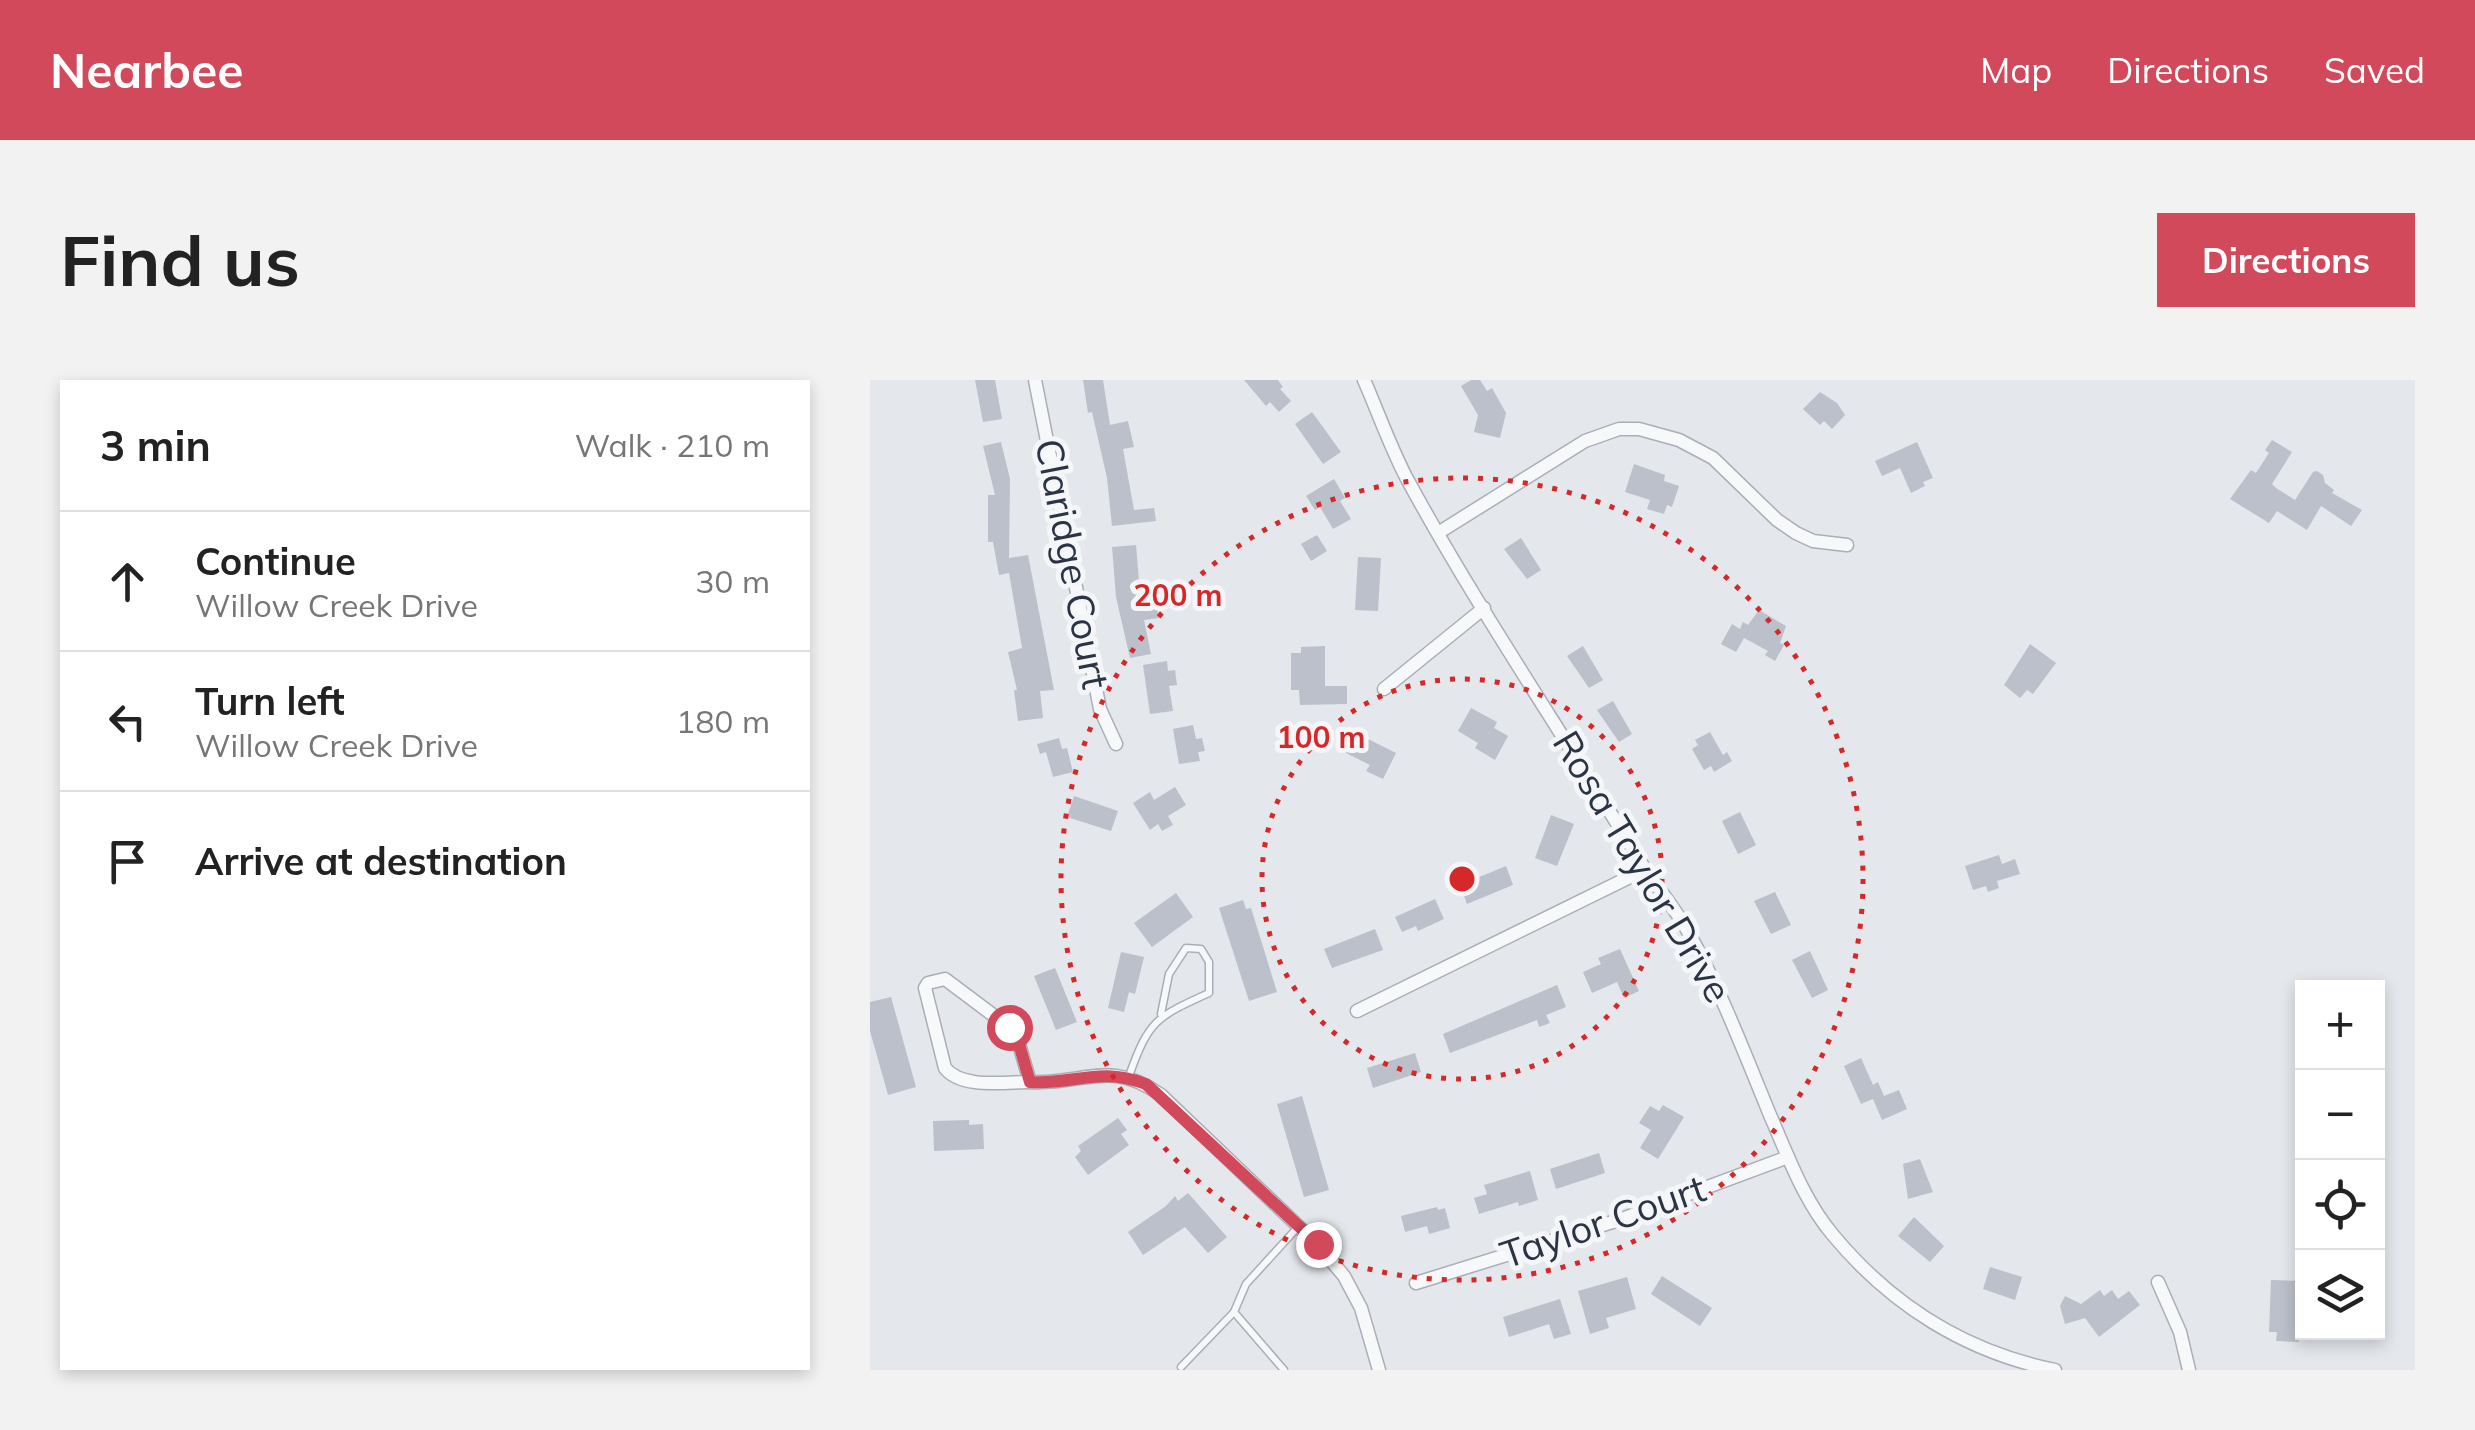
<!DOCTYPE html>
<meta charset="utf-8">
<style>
:root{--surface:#fff;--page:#f2f2f2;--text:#222;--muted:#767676;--line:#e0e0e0;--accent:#d1495b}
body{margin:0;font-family:Mulish,sans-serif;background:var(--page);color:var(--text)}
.controls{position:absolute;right:30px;bottom:30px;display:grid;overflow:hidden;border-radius:0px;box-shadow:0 5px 15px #0003}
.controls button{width:90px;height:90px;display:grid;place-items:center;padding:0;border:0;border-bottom:2px solid var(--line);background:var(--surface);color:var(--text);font:50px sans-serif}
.stop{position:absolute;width:30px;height:30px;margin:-22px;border:8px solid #d1495b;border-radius:50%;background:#fff}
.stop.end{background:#d1495b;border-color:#fff;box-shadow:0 2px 10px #0008}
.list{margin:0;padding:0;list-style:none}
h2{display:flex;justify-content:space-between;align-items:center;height:130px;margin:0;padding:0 40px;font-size:42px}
h2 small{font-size:32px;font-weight:400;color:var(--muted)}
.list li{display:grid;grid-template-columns:65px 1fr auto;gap:30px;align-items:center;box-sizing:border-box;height:140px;padding:0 40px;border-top:2px solid var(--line)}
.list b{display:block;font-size:38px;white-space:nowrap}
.list p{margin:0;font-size:32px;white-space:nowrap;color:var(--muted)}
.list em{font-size:32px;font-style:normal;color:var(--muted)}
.icon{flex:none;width:55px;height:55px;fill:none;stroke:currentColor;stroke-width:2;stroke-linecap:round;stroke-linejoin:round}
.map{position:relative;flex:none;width:1545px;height:990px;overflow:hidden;border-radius:0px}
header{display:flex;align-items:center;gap:60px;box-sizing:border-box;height:140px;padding:0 50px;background:var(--accent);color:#fff}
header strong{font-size:48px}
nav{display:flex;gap:55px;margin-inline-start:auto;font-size:35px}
.intro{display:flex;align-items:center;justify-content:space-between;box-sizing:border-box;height:240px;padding:0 60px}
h1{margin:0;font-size:70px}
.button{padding:25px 45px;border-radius:0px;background:var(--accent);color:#fff;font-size:35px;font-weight:700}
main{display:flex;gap:60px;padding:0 60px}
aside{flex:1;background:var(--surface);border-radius:0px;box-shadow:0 5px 15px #0003}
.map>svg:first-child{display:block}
.building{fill:#bbc0ca}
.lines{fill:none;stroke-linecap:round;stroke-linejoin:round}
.lane-casing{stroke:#a9aeb7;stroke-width:9}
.street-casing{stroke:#a9aeb7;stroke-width:15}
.lane{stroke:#f7f8fa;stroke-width:6}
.street{stroke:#f7f8fa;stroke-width:12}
.route{stroke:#d1495b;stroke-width:12}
.ring{fill:none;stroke:#d62828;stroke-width:5;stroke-dasharray:5 10}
.labels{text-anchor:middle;stroke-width:10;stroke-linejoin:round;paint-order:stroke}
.street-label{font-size:38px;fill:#2b3445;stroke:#f4f6f9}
.centre{fill:#d62828;stroke:#f4f6f9;stroke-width:5}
.ring-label{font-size:30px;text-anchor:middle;font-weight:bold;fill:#d62828;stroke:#f4f6f9;stroke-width:10;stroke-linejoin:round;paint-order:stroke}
</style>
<header>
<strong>Nearbee</strong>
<nav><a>Map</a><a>Directions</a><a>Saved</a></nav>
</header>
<div class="intro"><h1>Find us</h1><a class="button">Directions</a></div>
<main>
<aside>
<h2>3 min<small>Walk · 210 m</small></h2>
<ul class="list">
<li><svg class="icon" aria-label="ahead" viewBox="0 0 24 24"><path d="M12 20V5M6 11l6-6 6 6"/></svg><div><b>Continue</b><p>Willow Creek Drive</p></div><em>30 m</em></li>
<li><svg class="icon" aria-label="left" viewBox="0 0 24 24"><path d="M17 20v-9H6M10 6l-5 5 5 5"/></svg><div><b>Turn left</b><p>Willow Creek Drive</p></div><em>180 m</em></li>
<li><svg class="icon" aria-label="arrive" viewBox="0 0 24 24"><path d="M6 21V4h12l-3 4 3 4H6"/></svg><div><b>Arrive at destination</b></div></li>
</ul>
</aside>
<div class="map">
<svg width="1545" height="990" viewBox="0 0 1545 990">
<rect width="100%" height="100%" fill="#e4e7ec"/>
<g class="building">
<polygon points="105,0 125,0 132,39 113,42"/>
<polygon points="213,0 233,0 240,45 258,41 264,67 253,69 264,130 284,128 286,141 242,146 237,98 222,32 218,33"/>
<polygon points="374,0 408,0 413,7 410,9 421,21 409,32 400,22 396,26"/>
<polygon points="601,0 610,0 617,11 622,8 636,33 630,58 604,52 608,35 591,6"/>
<polygon points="950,12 967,23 975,35 962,49 954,41 950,45 933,29"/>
<polygon points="442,32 471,72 453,84 425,44"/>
<polygon points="1402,60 1422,72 1402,104 1406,108 1425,120 1443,92 1447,91 1453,95 1455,103 1464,110 1462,113 1492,130 1481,146 1451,126 1437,150 1407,131 1399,143 1360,119 1381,90 1386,93 1399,73 1395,70"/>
<polygon points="131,62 140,99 139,178 158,175 184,310 170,311 173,338 148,341 144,310 147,310 138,272 152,268 139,193 129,195 123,162 118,162 118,115 125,115 113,66"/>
<polygon points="1047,62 1063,98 1053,102 1055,106 1041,113 1030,88 1012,96 1005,81"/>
<polygon points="764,84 795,95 794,101 809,106 802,127 797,125 794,134 777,129 780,120 755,112"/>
<polygon points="464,99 475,118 470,121 481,139 463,149 450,127 445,130 436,116"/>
<polygon points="447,155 457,171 441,181 431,164"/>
<polygon points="651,158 671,190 657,199 634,169"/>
<polygon points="266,165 271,225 286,222 289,238 274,240 281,274 260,278 246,217 242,167"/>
<polygon points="488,177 511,178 508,231 485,230"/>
<polygon points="889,230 916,246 910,263 914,265 905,281 895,275 898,271 874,258 866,272 851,264 862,244 870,249 873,242 878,245"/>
<polygon points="1160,264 1186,283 1163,314 1157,310 1150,318 1134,305"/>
<polygon points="455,266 455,306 477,306 477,324 430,325 429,310 421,310 421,273 431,273 431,267"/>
<polygon points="713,266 733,300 719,308 697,276"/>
<polygon points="297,281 298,291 305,290 307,305 299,306 303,331 280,334 273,285"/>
<polygon points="743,321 762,354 749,362 727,330"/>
<polygon points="601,328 627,342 624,348 638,356 625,380 605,368 608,363 588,351"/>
<polygon points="323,345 326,359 332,358 335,371 328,372 330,381 309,384 303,349"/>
<polygon points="482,351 526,373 513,399 496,391 500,385 472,371"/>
<polygon points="840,352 853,375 857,372 862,381 844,392 841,386 834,390 822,369 828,365 825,360"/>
<polygon points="189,358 192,369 197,368 203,392 183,397 176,372 170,374 167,364"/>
<polygon points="305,407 316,425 298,436 303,445 292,451 288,444 280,450 263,423 280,412 284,420"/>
<polygon points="204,416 248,431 241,451 197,437"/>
<polygon points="870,432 886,465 868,474 852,441"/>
<polygon points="681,435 704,444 687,486 665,478"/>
<polygon points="1129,475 1132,484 1145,479 1150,494 1127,501 1129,508 1118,512 1116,506 1103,510 1095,486"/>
<polygon points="636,486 643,505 597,524 590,505"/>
<polygon points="905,512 921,545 901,554 884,521"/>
<polygon points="306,513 323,537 282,567 264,543"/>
<polygon points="565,519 574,539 548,551 546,546 532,552 525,537"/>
<polygon points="373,520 376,529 381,528 407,612 379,621 349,528"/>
<polygon points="505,549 513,570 462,588 454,569"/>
<polygon points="750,569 769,611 754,618 747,602 722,613 713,592 731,584 728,578"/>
<polygon points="940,571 958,610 942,618 922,580"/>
<polygon points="251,572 274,577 265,614 259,612 254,632 238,628"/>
<polygon points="185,588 207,642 186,650 164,596"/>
<polygon points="687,605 696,627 676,635 680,643 669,647 667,640 580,673 573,654"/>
<polygon points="21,617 46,707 18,715 0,651 0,622"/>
<polygon points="545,673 551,692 503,708 497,688"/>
<polygon points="991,678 1003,705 1008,702 1014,716 1029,710 1037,729 1012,740 1003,719 991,724 974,686"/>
<polygon points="432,716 459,810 434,817 407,724"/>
<polygon points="793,725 814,737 788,779 770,768 781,750 769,743 780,726 789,731"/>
<polygon points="248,738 257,750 251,754 259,765 218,795 205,777 211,771 208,766"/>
<polygon points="99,740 99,745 113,744 114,769 64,771 63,741"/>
<polygon points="729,773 735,793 686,809 680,789"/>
<polygon points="1050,779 1063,812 1038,819 1033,784"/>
<polygon points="660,791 668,820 649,826 648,822 609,834 604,818 617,814 614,805"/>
<polygon points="318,813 357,857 338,873 315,847 273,875 258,852 296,826 305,816 308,821"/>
<polygon points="567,827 568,830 575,828 580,848 559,854 557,846 535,852 531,836"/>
<polygon points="1044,837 1074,866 1060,882 1028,856"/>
<polygon points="1120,887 1152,897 1145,920 1113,909"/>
<polygon points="792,896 842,928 830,946 781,914"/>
<polygon points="757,897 766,929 736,938 739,948 720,954 708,911"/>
<polygon points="1401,900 1430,901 1429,962 1406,961 1407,952 1399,952"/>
<polygon points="1230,910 1234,916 1242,910 1248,919 1259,911 1270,925 1229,957 1215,938 1195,944 1190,926 1195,916 1211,924"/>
<polygon points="690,919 701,954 684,959 679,944 639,957 633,937"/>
</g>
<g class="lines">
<g class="lane-casing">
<g id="lane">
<path d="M259,696C279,640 286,637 339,613V582L331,569L316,568L299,594L291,634"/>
<polyline points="311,987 364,932"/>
<polyline points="414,990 364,932 376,904 428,847"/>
</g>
</g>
<g class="street-casing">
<g id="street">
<polyline points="165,0 230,329 246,364"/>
<path d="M494,0C508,32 520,66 536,97C608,230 695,356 773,486C787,507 803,526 816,548C850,608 874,672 900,735C918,776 934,821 963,855C1021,925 1096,972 1185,990"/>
<polyline points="568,153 715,61 749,49 769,49 809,60 843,78 907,140 926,153 943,161 977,165"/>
<polyline points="514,309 614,228"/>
<path d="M75,599L139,647L149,664L160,702C135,702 91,709 75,688L55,608L58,603Z"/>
<polyline points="487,631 776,489"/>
<path d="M160,702C214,705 239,678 291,715L448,865L474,896L491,928L509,990"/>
<polyline points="1288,902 1310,952 1319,990"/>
<polyline points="546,903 749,840 918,777"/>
</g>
</g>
<use href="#lane" class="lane"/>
<use href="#street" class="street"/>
</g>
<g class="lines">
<path class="route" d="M139,647L149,664L160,702C206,705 228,686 276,704L448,864"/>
</g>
<g class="ring">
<circle cx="592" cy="499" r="200"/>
<circle cx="592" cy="499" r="401"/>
</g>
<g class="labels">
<g class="street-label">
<text transform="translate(202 184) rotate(79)" y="13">Claridge Court</text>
<text transform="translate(772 487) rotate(59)" y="13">Rosa Taylor Drive</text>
<text transform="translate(733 842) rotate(-19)" y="13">Taylor Court</text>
</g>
</g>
<circle cx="592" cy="499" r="15" class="centre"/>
<g class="ring-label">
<text x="308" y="226">200 m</text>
<text x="451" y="368">100 m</text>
</g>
</svg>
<div class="controls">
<button>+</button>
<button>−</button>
<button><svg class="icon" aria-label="locate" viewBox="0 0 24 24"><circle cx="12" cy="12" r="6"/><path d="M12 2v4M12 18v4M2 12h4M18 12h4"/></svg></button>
<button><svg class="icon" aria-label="layers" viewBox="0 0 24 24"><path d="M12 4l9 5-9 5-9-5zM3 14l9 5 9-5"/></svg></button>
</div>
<div class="stop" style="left:139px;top:647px"></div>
<div class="stop end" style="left:448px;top:864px"></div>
</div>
</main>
